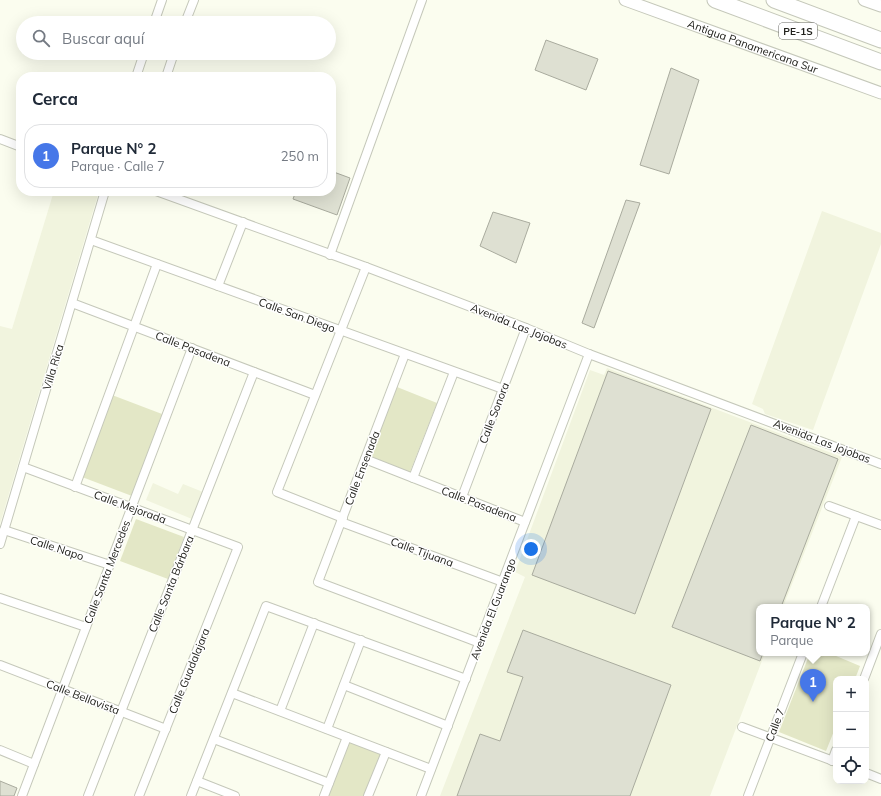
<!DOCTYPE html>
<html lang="es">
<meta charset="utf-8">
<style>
:root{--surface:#fff;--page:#f2f2f3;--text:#1f2937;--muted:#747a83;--line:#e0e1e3;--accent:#4677e8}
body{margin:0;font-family:Mulish,sans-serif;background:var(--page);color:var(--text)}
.controls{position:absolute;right:12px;bottom:12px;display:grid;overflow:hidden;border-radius:8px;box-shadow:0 4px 16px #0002}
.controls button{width:36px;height:36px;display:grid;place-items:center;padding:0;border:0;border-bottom:1px solid var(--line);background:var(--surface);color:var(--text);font:20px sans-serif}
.you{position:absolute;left:531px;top:549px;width:14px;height:14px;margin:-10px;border:3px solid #fff;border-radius:50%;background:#1a73e8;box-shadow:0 0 0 6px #1a73e833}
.badge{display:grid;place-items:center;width:26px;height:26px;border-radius:50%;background:var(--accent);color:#fff;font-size:13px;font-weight:700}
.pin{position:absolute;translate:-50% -33px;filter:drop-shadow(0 1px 2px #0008)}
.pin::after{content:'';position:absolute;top:21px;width:14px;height:12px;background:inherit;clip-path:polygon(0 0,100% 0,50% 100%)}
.popup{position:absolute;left:756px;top:604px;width:114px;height:52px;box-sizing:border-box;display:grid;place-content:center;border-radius:8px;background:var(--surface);filter:drop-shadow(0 1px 3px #0005);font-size:13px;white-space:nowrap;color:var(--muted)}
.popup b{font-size:15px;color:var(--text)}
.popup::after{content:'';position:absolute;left:50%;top:100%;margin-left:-8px;border:8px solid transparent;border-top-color:var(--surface)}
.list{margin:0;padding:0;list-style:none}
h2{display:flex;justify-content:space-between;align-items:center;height:52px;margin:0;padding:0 16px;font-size:17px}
h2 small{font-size:13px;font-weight:400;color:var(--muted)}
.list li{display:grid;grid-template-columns:26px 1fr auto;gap:12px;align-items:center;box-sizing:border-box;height:64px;margin:0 8px 8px;padding:0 8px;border:1px solid var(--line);border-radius:16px}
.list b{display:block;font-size:15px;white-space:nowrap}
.list p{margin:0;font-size:13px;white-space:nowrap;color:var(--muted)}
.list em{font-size:13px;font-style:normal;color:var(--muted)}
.icon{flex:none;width:22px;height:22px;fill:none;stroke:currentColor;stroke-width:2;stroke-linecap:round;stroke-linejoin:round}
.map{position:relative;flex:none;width:881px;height:796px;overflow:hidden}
.search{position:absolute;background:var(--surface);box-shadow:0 4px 16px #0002;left:16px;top:16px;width:320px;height:44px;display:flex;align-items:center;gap:10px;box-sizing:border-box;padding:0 14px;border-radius:22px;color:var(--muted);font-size:15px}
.panel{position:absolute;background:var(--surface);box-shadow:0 4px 16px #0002;left:16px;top:72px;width:320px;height:124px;border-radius:16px}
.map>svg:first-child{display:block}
.built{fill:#f1f4de}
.green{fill:#e3e7c6}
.building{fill:#dee0d2;stroke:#a9ab9e}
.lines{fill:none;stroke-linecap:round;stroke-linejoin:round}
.minor-casing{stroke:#c5c8ba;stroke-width:10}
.secondary-casing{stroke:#c5c8ba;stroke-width:13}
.motorway-casing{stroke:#c5c8ba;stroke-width:17}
.minor{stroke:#fff;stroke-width:8}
.secondary{stroke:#fff;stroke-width:11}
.motorway{stroke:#fff;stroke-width:15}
.labels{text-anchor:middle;stroke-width:3;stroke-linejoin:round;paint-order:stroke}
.shield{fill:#fff;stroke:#646461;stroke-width:1}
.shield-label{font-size:10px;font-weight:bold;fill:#22221d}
.street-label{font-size:11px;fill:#22221d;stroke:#fff}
</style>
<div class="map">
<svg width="881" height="796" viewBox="0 0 881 796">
<rect width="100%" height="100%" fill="#fbfdef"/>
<g class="built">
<polygon points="54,191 99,191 0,524 0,326 12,329"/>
<polygon points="822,211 881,233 881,244 813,430 765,414 763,409 752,404"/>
<polygon points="607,368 842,457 783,607 759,607 759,653 765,653 710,796 440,796 525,577 515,572 590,370 604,375"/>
<polygon points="153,483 178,494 183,484 203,492 192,519 146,500"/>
</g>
<g class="green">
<polygon points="397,387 437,403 410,472 370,456"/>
<polygon points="112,395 162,414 132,496 82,477"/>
<polygon points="136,519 184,537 168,579 120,561"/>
<polygon points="810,653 829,653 860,666 855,679 836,679 836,726 826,751 779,732"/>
<polygon points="350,741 382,754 365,796 328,796"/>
</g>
<g class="building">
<polygon points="546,40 598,59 586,90 535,70"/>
<polygon points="671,68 699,80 669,174 640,165"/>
<polygon points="331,171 350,178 337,215 293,199 296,191 331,191"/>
<polygon points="626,200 640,203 594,328 582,323"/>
<polygon points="493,212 530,223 516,263 480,246"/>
<polygon points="608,371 711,409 635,614 532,575"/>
<polygon points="751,425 838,459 781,607 759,607 759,653 763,653 760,661 672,627"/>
<polygon points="523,630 671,685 630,796 457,796 480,734 500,741 523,677 507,672"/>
<polygon points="0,781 17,788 14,796 0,796"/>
</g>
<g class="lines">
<g class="minor-casing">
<g id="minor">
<polyline points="154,23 162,0"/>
<polyline points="185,23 194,0"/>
<polyline points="136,77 144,53"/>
<polyline points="166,77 174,53"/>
<polyline points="0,139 21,147"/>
<polyline points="156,191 366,267 526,328 589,354 881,464"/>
<polyline points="91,240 503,389"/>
<polyline points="330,255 422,0"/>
<polyline points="218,286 243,222"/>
<polyline points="72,303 315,395"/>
<polyline points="405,354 318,582 480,643"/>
<polyline points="365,459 525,522"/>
<polyline points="23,467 238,547 139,796"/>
<polyline points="413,478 454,372"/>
<polyline points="75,487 157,264"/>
<polyline points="462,497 526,328"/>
<polyline points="829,506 881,525"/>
<polyline points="343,518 277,492 366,267"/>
<polyline points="341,522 503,582"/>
<polyline points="4,530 110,565"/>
<polyline points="0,544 105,191"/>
<polyline points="0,598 86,627"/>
<polyline points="821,607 856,516"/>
<polyline points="0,665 166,729"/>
<polyline points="864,679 881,634"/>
<polyline points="344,685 448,726"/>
<polyline points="232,693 431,769"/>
<polyline points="280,711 314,623"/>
<polyline points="742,727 836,762"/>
<polyline points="327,729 361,640"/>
<polyline points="214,739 329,783"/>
<polyline points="0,750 34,764"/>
<polyline points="832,761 836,750"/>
<polyline points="866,773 881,779"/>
<polyline points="197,781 235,796"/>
<polyline points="22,796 192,348"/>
<polyline points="88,796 254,372"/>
<polyline points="191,796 266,606 466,679"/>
<polyline points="324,796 347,737"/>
<polyline points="368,796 386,752"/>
<polyline points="421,796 589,354"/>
<polyline points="748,796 803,653"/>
</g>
</g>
<g class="secondary-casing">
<g id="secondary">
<path id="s1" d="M625,0L881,93"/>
<polyline points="864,0 881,6"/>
</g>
</g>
<g class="motorway-casing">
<g id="motorway">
<polyline points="715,0 881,62"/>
<polyline points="774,0 881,40"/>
</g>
</g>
<use href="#minor" class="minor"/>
<use href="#secondary" class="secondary"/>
<use href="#motorway" class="motorway"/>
</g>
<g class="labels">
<rect class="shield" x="779" y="23" width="38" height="16" rx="3"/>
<g class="shield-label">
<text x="798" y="35">PE-1S</text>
</g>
<g class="street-label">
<text dy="4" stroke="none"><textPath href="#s1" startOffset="136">Antigua Panamericana Sur</textPath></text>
<text transform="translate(297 315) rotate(20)" y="4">Calle San Diego</text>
<text transform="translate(519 326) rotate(22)" y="4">Avenida Las Jojobas</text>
<text transform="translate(193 349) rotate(21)" y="4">Calle Pasadena</text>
<text transform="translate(53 367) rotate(-73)" y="4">Villa Rica</text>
<text transform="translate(494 413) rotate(-69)" y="4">Calle Sonora</text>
<text transform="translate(822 441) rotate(21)" y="4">Avenida Las Jojobas</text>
<text transform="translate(362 468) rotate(-69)" y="4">Calle Ensenada</text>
<text transform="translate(479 504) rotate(21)" y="4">Calle Pasadena</text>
<text transform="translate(130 507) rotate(20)" y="4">Calle Mejorada</text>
<text transform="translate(57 548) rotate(18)" y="4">Calle Napo</text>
<text transform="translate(422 552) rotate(20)" y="4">Calle Tijuana</text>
<text transform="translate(107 572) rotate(-69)" y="4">Calle Santa Mercedes</text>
<text transform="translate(171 584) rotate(-68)" y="4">Calle Santa Bárbara</text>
<text transform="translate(493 609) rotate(-69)" y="4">Avenida El Guarango</text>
<text transform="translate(189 671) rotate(-68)" y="4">Calle Guadalajara</text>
<text transform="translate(83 697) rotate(21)" y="4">Calle Bellavista</text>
<text transform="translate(775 725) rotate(-69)" y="4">Calle 7</text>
</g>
</g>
</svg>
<div class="controls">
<button>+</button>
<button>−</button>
<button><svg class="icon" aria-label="locate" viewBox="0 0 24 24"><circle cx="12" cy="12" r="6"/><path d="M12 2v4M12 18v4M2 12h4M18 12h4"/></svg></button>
</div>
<div class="you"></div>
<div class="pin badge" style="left:813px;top:702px">1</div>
<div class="popup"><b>Parque N° 2</b>Parque</div>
<div class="search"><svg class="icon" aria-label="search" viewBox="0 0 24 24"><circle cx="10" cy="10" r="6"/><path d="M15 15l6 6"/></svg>Buscar aquí</div>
<section class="panel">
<h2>Cerca<small></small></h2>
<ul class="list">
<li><span class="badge">1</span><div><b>Parque N° 2</b><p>Parque · Calle 7</p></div><em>250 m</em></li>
</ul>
</section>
</div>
